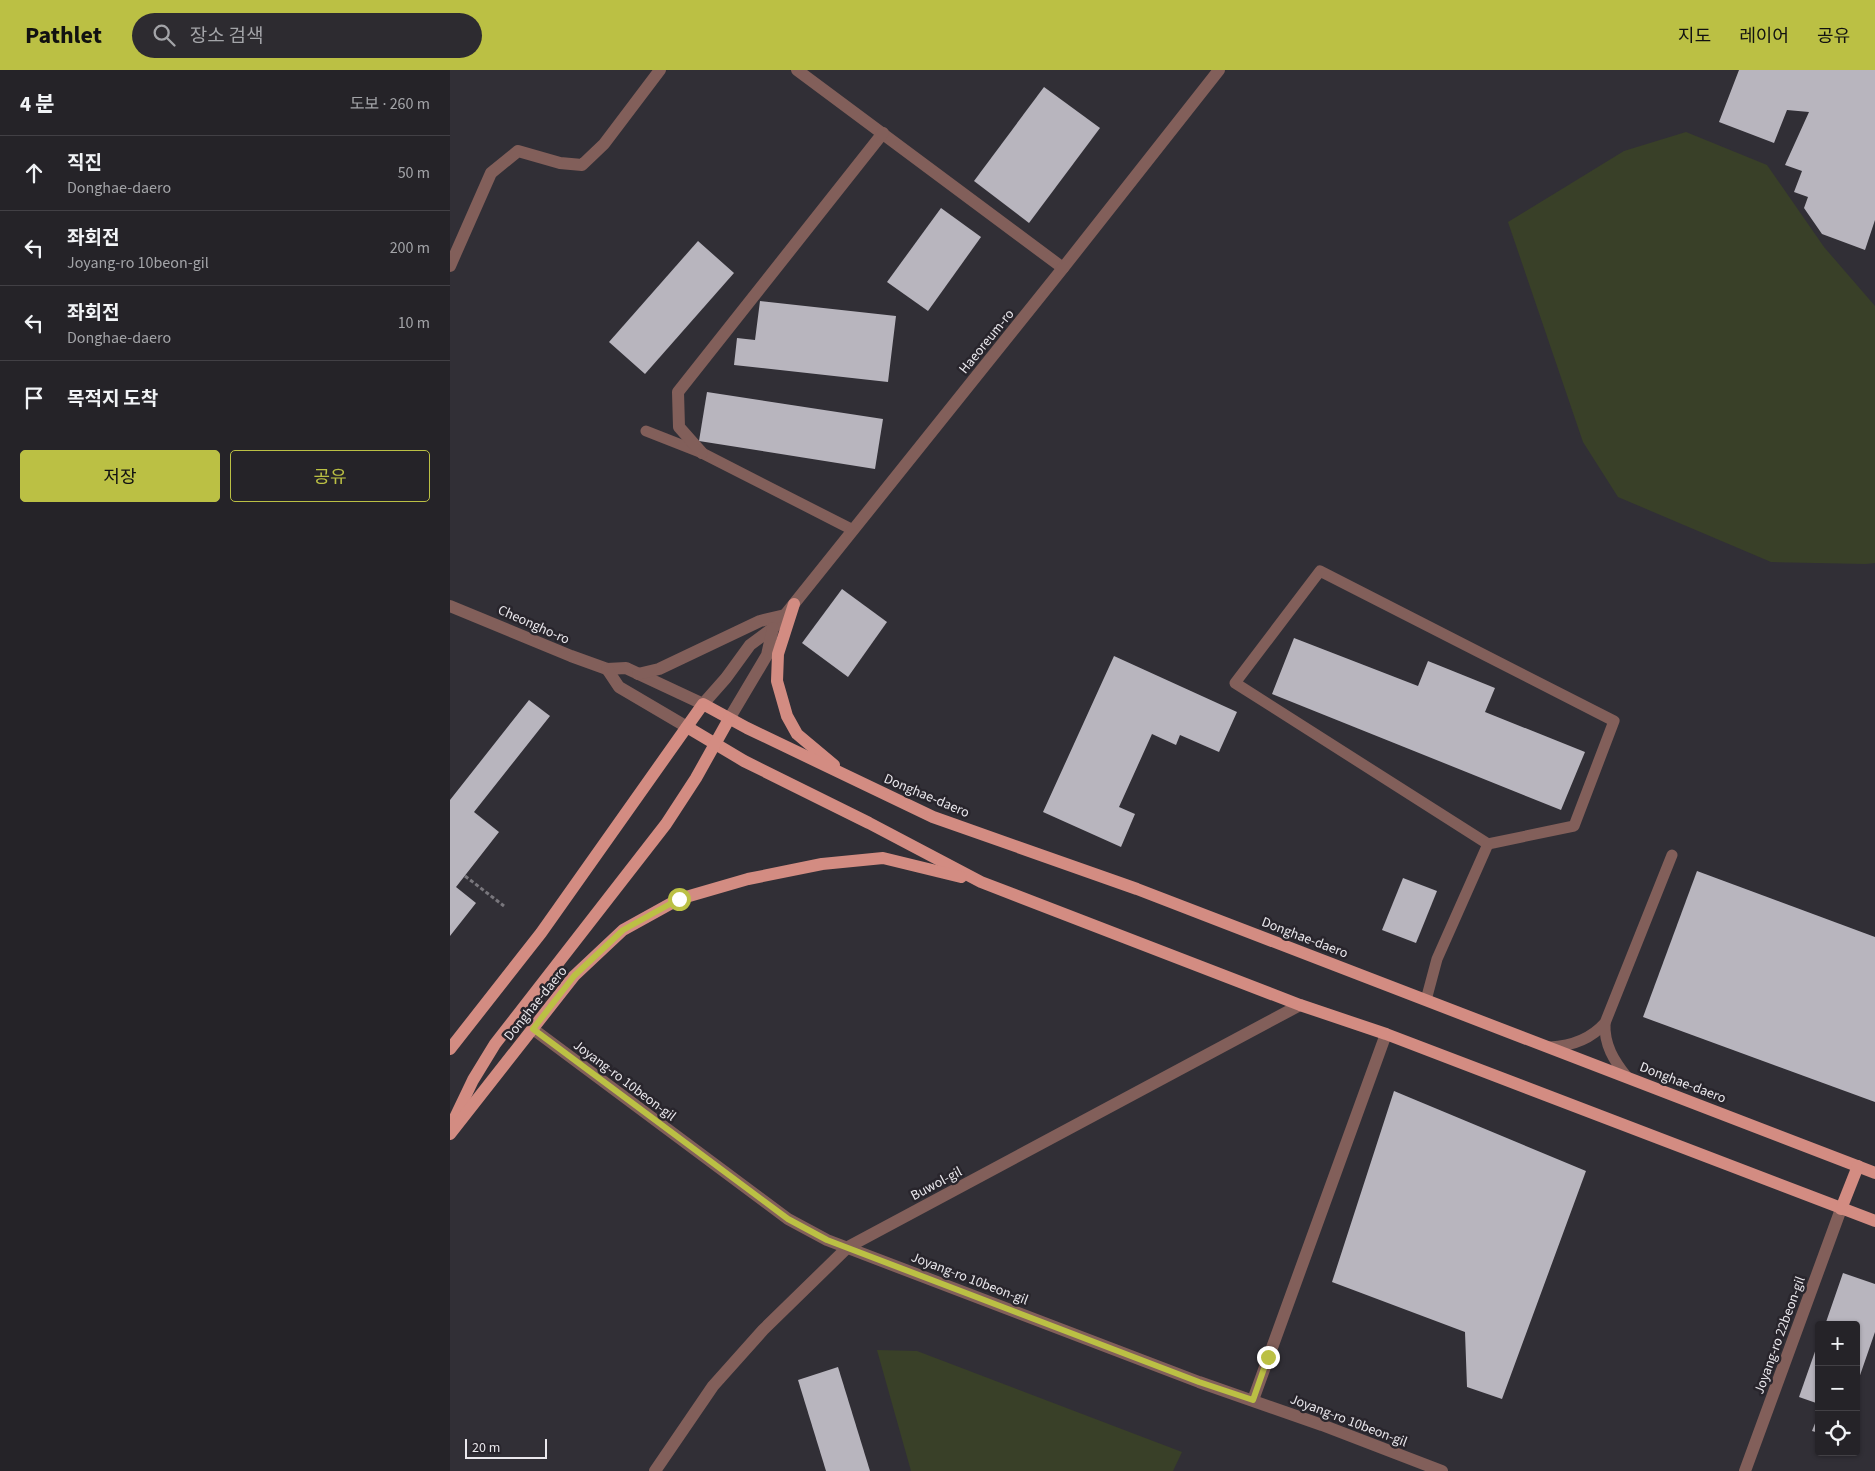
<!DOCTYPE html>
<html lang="ko">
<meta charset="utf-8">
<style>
:root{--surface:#252328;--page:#2d2b30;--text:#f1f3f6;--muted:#a3a4a8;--line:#424045;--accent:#bbc044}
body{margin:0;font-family:"Source Sans 3","Noto Sans KR",sans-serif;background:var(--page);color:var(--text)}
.controls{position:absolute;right:15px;bottom:15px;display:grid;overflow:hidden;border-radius:5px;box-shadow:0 1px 4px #0004}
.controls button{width:45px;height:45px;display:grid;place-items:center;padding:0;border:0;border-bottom:1px solid var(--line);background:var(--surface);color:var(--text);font:25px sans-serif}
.scale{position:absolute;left:15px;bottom:12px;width:82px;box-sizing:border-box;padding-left:5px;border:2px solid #eae8ed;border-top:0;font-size:14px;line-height:18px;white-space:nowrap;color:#eae8ed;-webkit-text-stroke:4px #28252c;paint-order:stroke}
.stop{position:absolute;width:15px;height:15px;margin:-11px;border:4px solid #bbc044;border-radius:50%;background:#fff}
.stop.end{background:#bbc044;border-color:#fff;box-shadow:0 1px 5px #0008}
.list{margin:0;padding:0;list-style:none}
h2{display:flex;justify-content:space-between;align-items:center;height:65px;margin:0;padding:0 20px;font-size:21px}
h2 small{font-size:16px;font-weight:400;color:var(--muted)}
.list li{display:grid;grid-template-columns:32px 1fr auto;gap:15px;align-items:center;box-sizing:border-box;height:75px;padding:0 20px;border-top:1px solid var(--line)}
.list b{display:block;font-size:19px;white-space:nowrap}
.list p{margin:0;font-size:16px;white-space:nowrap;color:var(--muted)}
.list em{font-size:16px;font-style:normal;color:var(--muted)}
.actions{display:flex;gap:10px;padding:15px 20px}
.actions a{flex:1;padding:11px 0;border:1px solid var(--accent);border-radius:5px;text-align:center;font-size:18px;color:var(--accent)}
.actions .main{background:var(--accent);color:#111}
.icon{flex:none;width:28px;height:28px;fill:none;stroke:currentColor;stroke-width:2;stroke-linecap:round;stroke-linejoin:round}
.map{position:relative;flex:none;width:1425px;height:1401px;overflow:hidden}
header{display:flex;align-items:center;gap:30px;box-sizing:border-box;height:70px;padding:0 25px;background:var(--accent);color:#111}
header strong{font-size:24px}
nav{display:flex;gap:28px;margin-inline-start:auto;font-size:18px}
.search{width:350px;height:45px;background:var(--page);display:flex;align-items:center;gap:12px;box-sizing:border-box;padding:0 18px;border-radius:28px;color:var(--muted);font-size:19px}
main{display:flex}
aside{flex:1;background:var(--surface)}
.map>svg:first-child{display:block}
.green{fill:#394028}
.building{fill:#b8b5be}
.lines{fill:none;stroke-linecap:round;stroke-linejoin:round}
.path{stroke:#78767c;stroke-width:3;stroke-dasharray:4 2.5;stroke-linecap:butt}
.lane{stroke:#825f5a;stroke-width:11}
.street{stroke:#825f5a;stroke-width:12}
.primary{stroke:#d38c82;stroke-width:12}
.route{stroke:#bbc044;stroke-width:6}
.labels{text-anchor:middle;stroke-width:5;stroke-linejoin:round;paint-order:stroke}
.street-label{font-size:14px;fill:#eae8ed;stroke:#28252c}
</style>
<header>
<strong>Pathlet</strong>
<div class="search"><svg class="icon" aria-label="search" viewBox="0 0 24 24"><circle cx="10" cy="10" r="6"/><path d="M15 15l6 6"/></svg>장소 검색</div>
<nav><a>지도</a><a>레이어</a><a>공유</a></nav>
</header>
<main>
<aside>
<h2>4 분<small>도보 · 260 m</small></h2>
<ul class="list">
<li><svg class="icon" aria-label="ahead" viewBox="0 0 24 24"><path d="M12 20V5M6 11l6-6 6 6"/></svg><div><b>직진</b><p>Donghae-daero</p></div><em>50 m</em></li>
<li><svg class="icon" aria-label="left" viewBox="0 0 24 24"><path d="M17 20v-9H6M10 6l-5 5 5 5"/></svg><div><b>좌회전</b><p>Joyang-ro 10beon-gil</p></div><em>200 m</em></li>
<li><svg class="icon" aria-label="left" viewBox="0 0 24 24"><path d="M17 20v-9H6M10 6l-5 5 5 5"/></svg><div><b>좌회전</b><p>Donghae-daero</p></div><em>10 m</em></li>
<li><svg class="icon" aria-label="arrive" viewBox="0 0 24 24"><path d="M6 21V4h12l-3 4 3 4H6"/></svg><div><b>목적지 도착</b></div></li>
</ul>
<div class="actions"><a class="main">저장</a><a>공유</a></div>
</aside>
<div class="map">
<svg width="1425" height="1401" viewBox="0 0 1425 1401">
<rect width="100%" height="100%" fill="#312f36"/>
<g class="green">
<polygon points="1236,62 1317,95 1374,177 1425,236 1425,493 1416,494 1321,492 1168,427 1133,372 1058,152 1174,81"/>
<polygon points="427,1280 467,1281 732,1382 723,1401 461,1401"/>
</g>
<g class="building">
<polygon points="1289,0 1425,0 1425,150 1415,180 1372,164 1354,138 1358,127 1344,122 1352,101 1335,95 1359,42 1337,40 1324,73 1269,52"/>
<polygon points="594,17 650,58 579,153 524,111"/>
<polygon points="491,138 531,167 478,241 437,212"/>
<polygon points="248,171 284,203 195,304 159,272"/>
<polygon points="310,231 446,246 438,312 284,295 287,268 305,270"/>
<polygon points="257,322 433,349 425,399 249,371"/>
<polygon points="392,519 437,552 398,607 352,573"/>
<polygon points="844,568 968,616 978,591 1045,618 1035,642 1135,682 1111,740 822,624"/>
<polygon points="664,586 787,642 769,682 730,665 726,675 702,664 669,737 685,744 671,777 593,742"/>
<polygon points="79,630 100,646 24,742 49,762 6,817 26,833 0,866 0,730"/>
<polygon points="1247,801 1425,867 1425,1032 1193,947"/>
<polygon points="953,808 987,821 966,873 932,860"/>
<polygon points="944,1021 1136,1101 1052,1329 1017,1317 1015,1262 882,1212"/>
<polygon points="1393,1203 1425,1214 1425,1262 1407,1314 1406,1255 1375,1255"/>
<polygon points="1368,1273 1369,1273 1369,1334 1349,1327"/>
<polygon points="388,1297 420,1401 376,1401 348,1310"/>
<polygon points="1369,1343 1369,1363 1362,1361"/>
</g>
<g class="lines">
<polyline class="path" points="15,806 54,836"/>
<g class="lane">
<polyline points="196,361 252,383 403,460"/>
<polyline points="976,930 987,889 1038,774 1124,756 1164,651 870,501 785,613 1038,774"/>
<path d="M1155,953C1154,975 1164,991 1177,1007"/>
<path d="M1100,977C1121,976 1140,970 1155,953L1222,785"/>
</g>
<g class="street">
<polyline points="347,0 613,198"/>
<polyline points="0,196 41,103 68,81 110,93 132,95 154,74 210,0"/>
<polyline points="252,383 229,357 228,322 433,63"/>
<polyline points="0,536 121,586 157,599 176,598 253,634 276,608 300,575 323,558 335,545 613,198 769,0"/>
<polyline points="157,599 169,617 237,657"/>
<polyline points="188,604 209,599 310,551 335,545"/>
<polyline points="279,649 317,585 323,558"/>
<polyline points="83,959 338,1149 377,1170 749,1312 872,1355 992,1401"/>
<polyline points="803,1330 936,964"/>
<polyline points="205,1401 263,1316 313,1260 398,1177 850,935"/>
<polyline points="1295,1401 1391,1139"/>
</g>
<g class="primary">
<polyline points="344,534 328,584 327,611 337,646 347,664 384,695"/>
<polyline points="237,657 294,691 419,753 531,812 850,935 936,964 1425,1151"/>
<polyline points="0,979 91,863 253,634 297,658 483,747 687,819 1425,1103"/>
<polyline points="2,1054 23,1010 45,974 216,754 246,708 279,649"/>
<polyline points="0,1064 124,906 173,860 229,829 298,809 372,794 433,788 511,807"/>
<polyline points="1391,1139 1408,1096"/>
</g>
</g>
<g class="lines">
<polyline class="route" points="229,829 173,860 124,906 83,959 338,1149 377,1170 749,1312 803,1330 818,1287"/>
</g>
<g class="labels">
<g class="street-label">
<text transform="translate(536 271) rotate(-51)" y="5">Haeoreum-ro</text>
<text transform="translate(84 554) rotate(24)" y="5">Cheongho-ro</text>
<text transform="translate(477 725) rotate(23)" y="5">Donghae-daero</text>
<text transform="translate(855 867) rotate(21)" y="5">Donghae-daero</text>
<text transform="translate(85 933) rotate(-51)" y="5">Donghae-daero</text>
<text transform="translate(175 1010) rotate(37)" y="5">Joyang-ro 10beon-gil</text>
<text transform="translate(1233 1012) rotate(21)" y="5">Donghae-daero</text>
<text transform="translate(486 1113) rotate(-28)" y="5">Buwol-gil</text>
<text transform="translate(520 1208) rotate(21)" y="5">Joyang-ro 10beon-gil</text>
<text transform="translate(1329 1265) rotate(-70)" y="5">Joyang-ro 22beon-gil</text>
<text transform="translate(899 1350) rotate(21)" y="5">Joyang-ro 10beon-gil</text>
</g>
</g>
</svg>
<div class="controls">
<button>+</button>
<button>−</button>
<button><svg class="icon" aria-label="locate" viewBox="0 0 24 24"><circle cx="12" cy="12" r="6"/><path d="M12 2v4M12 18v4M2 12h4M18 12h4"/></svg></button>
</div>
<div class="scale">20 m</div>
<div class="stop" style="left:229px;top:829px"></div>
<div class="stop end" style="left:818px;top:1287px"></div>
</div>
</main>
